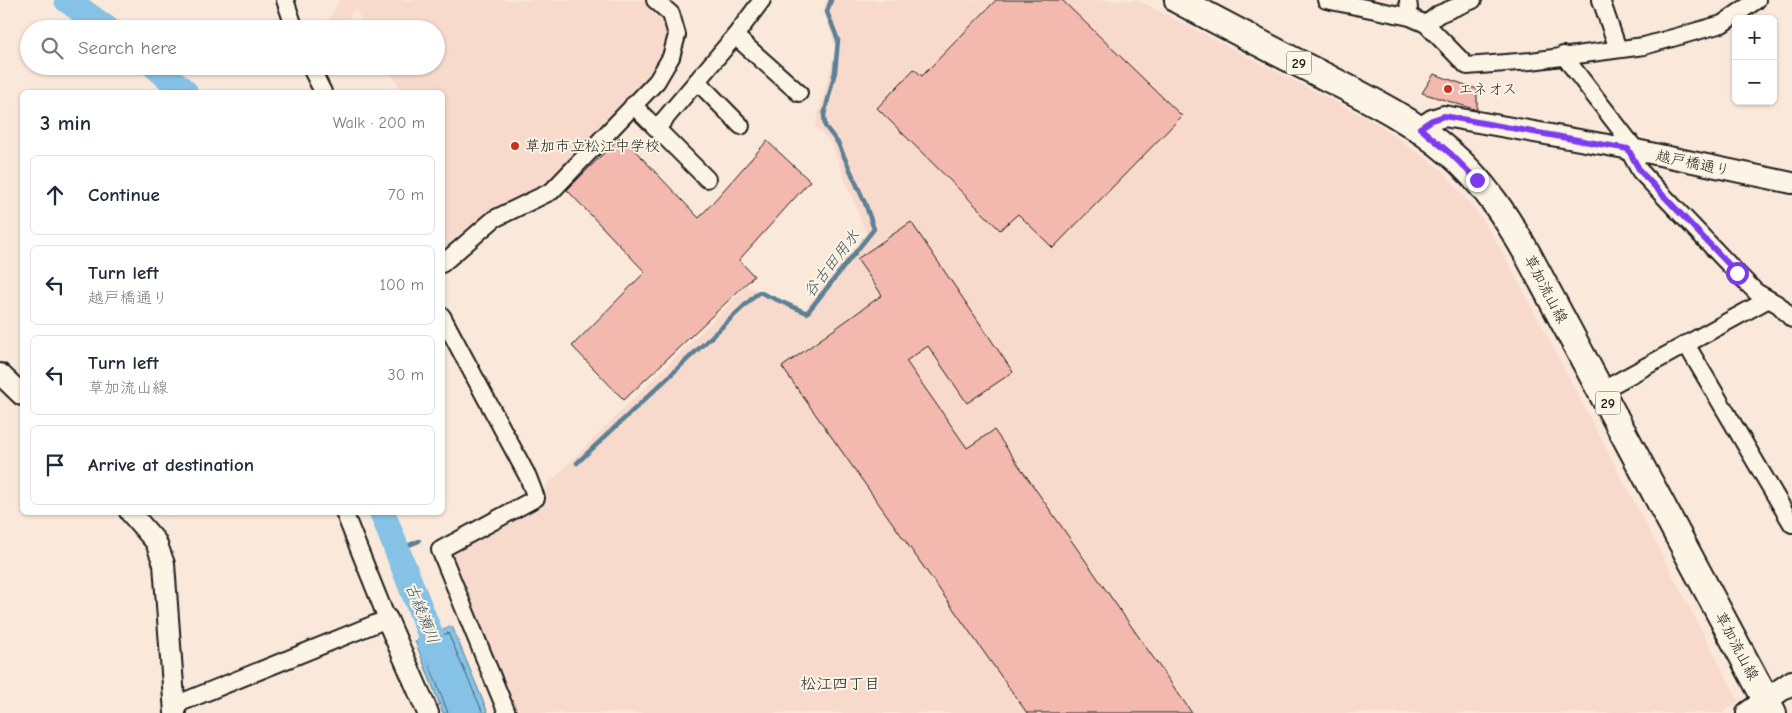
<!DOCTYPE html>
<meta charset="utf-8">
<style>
:root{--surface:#fff;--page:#f6f6f7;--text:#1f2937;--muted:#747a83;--line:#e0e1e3}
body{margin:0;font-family:"Comic Neue","Klee One",sans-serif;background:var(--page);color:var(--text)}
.controls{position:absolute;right:15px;top:15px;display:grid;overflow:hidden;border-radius:8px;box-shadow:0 1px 4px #0004}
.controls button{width:45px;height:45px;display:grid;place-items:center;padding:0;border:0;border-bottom:1px solid var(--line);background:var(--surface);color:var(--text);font:25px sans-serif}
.stop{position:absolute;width:15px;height:15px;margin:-11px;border:4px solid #7c3aed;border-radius:50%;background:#fff}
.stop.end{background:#7c3aed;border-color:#fff;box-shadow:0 1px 5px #0008}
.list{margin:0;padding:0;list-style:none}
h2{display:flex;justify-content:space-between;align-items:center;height:65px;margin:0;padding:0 20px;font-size:21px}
h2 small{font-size:16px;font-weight:400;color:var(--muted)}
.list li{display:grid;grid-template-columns:32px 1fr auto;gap:15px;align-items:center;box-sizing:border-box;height:80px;margin:0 10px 10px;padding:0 10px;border:1px solid var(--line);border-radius:8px}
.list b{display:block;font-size:19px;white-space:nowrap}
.list p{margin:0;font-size:16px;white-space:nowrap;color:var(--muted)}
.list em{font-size:16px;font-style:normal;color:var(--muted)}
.icon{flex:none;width:28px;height:28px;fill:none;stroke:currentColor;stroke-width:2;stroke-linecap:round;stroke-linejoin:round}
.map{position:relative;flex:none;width:1792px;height:713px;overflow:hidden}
.search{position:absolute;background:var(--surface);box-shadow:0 1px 4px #0004;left:20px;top:20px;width:425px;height:55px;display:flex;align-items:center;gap:12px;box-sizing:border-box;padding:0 18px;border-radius:28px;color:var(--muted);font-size:19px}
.panel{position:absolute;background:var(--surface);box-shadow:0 1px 4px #0004;left:20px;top:90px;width:425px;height:425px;border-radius:8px}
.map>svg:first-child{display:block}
.built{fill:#f8dacd}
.water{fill:#86c2e5;stroke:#5c8095}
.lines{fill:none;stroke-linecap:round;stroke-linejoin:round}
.shore{stroke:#465e6c;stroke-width:1}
.stream{stroke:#5c8095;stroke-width:4.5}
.river{stroke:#86c2e5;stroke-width:26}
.building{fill:#f3b8ae;stroke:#1c1c1c}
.minor-casing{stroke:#1c1c1c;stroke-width:20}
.tertiary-casing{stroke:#1c1c1c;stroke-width:24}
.secondary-casing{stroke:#1c1c1c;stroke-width:26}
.primary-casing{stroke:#1c1c1c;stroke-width:30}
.minor{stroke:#fcf5e5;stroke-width:16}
.tertiary{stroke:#fcf5e5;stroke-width:20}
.secondary{stroke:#fcf5e5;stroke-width:22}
.primary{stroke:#fcf5e5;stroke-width:26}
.route{stroke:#7c3aed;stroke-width:6}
.poi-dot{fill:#c8321e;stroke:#fcf5e5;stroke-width:2}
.labels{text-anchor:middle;stroke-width:4;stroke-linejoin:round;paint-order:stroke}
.shield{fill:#fcf5e5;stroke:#5f5d58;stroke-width:1}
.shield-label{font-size:14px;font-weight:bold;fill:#1c1c1c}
.poi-label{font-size:15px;fill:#1c1c1c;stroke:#fcf5e5;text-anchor:start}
.street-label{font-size:15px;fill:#1c1c1c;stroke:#fcf5e5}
.water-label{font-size:16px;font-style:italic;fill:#415662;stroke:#fcf5e5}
.neighbourhood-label{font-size:16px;fill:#1c1c1c;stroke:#fcf5e5}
</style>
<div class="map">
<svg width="1792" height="713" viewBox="0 0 1792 713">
<rect width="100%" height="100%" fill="#fae9da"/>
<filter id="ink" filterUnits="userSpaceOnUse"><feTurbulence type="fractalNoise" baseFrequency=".02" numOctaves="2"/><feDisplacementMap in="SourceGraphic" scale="10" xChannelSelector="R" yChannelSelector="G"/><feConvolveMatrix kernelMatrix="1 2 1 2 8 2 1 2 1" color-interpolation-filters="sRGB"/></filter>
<g filter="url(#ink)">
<g class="built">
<polygon points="340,0 645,0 665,18 670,40 661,61 619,112 554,180 541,190 504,203 443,256 442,92 402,92 387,66 436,66 436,29 366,29 355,9 342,29 323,29"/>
<polygon points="826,0 1138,0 1378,124 1442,170 1482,218 1506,258 1739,701 1722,713 515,713 450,554 547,502 545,487 747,286 803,311 866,234 831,143 815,126 836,48 823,9"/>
</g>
<polygon class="water" points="452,626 488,713 443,713 415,641"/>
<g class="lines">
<g class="shore">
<polyline points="448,713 422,645 448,633 483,713"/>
<polyline points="454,713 430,649 445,641 476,713"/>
</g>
<g class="stream">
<polyline points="577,463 759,292 807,313 874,229 865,203 838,143 825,126 824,115 835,72 838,40 827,12 831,0"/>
<polyline points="397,550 419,541"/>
</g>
<g class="river">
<polyline points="67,0 107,29"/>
<polyline points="155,66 185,92"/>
<polyline points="382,512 432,639 465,713"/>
</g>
</g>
<g class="building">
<polygon points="996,0 1062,0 1182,116 1053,248 1018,214 1000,230 877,108 914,69 922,76"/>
<polygon points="1434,74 1477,89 1477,110 1422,93"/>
<polygon points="621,136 699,218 767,141 810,181 739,260 754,276 624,400 572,346 645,272 567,190"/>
<polygon points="911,222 1013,372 967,403 928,346 906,361 967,448 994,430 1192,713 1027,713 782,367 882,295 857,259"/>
</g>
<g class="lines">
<g class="minor-casing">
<g id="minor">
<polyline points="285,0 295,29"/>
<polyline points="1326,0 1410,17 1426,24 1467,66 1531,61 1644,46 1722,24 1757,0"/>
<polyline points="1408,0 1410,17"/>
<polyline points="1601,0 1618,49"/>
<polyline points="1426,24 1439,14 1473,0"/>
<polyline points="735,36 799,93"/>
<polyline points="1563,55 1636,150"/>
<polyline points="310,66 323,92"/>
<polyline points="697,81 741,126"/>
<polyline points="633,105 707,179"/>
<polyline points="658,127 735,36 762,0"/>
<polyline points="1628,149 1640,171 1737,273 1756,292 1779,305 1792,319"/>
<polyline points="442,264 494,219 552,191 657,81 671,57 677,35 671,14 655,0"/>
<polyline points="442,316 528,477 536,498 440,550 507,713"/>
<polyline points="1686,344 1792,524"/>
<polyline points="1601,391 1767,300"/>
<polyline points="175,705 387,619 344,512"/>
</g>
</g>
<g class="tertiary-casing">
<g id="tertiary">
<polyline points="1420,128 1432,120 1444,116 1636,150 1792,183"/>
<polyline points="0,374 22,395"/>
<polyline points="130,512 156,542 164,564 175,713"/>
<polyline points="387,619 428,713"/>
</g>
</g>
<g class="secondary-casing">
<polyline id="secondary" points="1748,713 1792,682"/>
</g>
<g class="primary-casing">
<path id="primary" d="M1178,0C1225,25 1272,50 1320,74C1365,97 1411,119 1450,153C1483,181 1507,218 1528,255L1773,713"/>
</g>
<use href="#minor" class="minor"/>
<use href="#tertiary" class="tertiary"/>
<use href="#secondary" class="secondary"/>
<use href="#primary" class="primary"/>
</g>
</g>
<g class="lines" filter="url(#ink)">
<polyline class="route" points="1477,180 1451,154 1420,128 1432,120 1444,116 1628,149 1640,171 1737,273"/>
</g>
<g class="poi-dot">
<circle cx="1448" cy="89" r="5"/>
<circle cx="515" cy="146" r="5"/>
</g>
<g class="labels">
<g class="shield">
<rect x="1286.5" y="51.5" width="25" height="23" rx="4"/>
<rect x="1595.5" y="391.5" width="25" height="23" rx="4"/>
</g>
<g class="shield-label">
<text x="1299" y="68">29</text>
<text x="1608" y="408">29</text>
</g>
<g class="poi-label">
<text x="1458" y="94">エネオス</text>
<text x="525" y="151">草加市立松江中学校</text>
</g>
<g class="street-label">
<text transform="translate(1693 163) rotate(12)" y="5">越戸橋通り</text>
<text transform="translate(1546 289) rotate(62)" y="5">草加流山線</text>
<text transform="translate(1737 646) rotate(62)" y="5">草加流山線</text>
</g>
<g class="water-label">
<text transform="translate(831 263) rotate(-52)" y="6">谷古田用水</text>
<text transform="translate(423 613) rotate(68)" y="6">古綾瀬川</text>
</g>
<g class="neighbourhood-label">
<text x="840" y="689">松江四丁目</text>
</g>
</g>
</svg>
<div class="controls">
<button>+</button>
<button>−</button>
</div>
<div class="stop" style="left:1737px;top:273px"></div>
<div class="stop end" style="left:1477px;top:180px"></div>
<div class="search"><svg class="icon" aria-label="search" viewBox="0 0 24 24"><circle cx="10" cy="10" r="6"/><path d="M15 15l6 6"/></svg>Search here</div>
<section class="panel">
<h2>3 min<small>Walk · 200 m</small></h2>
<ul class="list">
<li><svg class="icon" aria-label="ahead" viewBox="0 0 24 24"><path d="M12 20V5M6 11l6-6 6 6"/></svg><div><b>Continue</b></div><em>70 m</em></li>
<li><svg class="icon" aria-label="left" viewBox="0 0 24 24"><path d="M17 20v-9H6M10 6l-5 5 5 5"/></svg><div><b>Turn left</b><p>越戸橋通り</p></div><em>100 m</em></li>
<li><svg class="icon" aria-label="left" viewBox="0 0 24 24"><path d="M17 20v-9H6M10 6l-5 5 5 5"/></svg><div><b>Turn left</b><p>草加流山線</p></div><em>30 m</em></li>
<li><svg class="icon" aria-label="arrive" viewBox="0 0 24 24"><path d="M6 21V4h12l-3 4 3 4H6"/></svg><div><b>Arrive at destination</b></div></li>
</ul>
</section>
</div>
